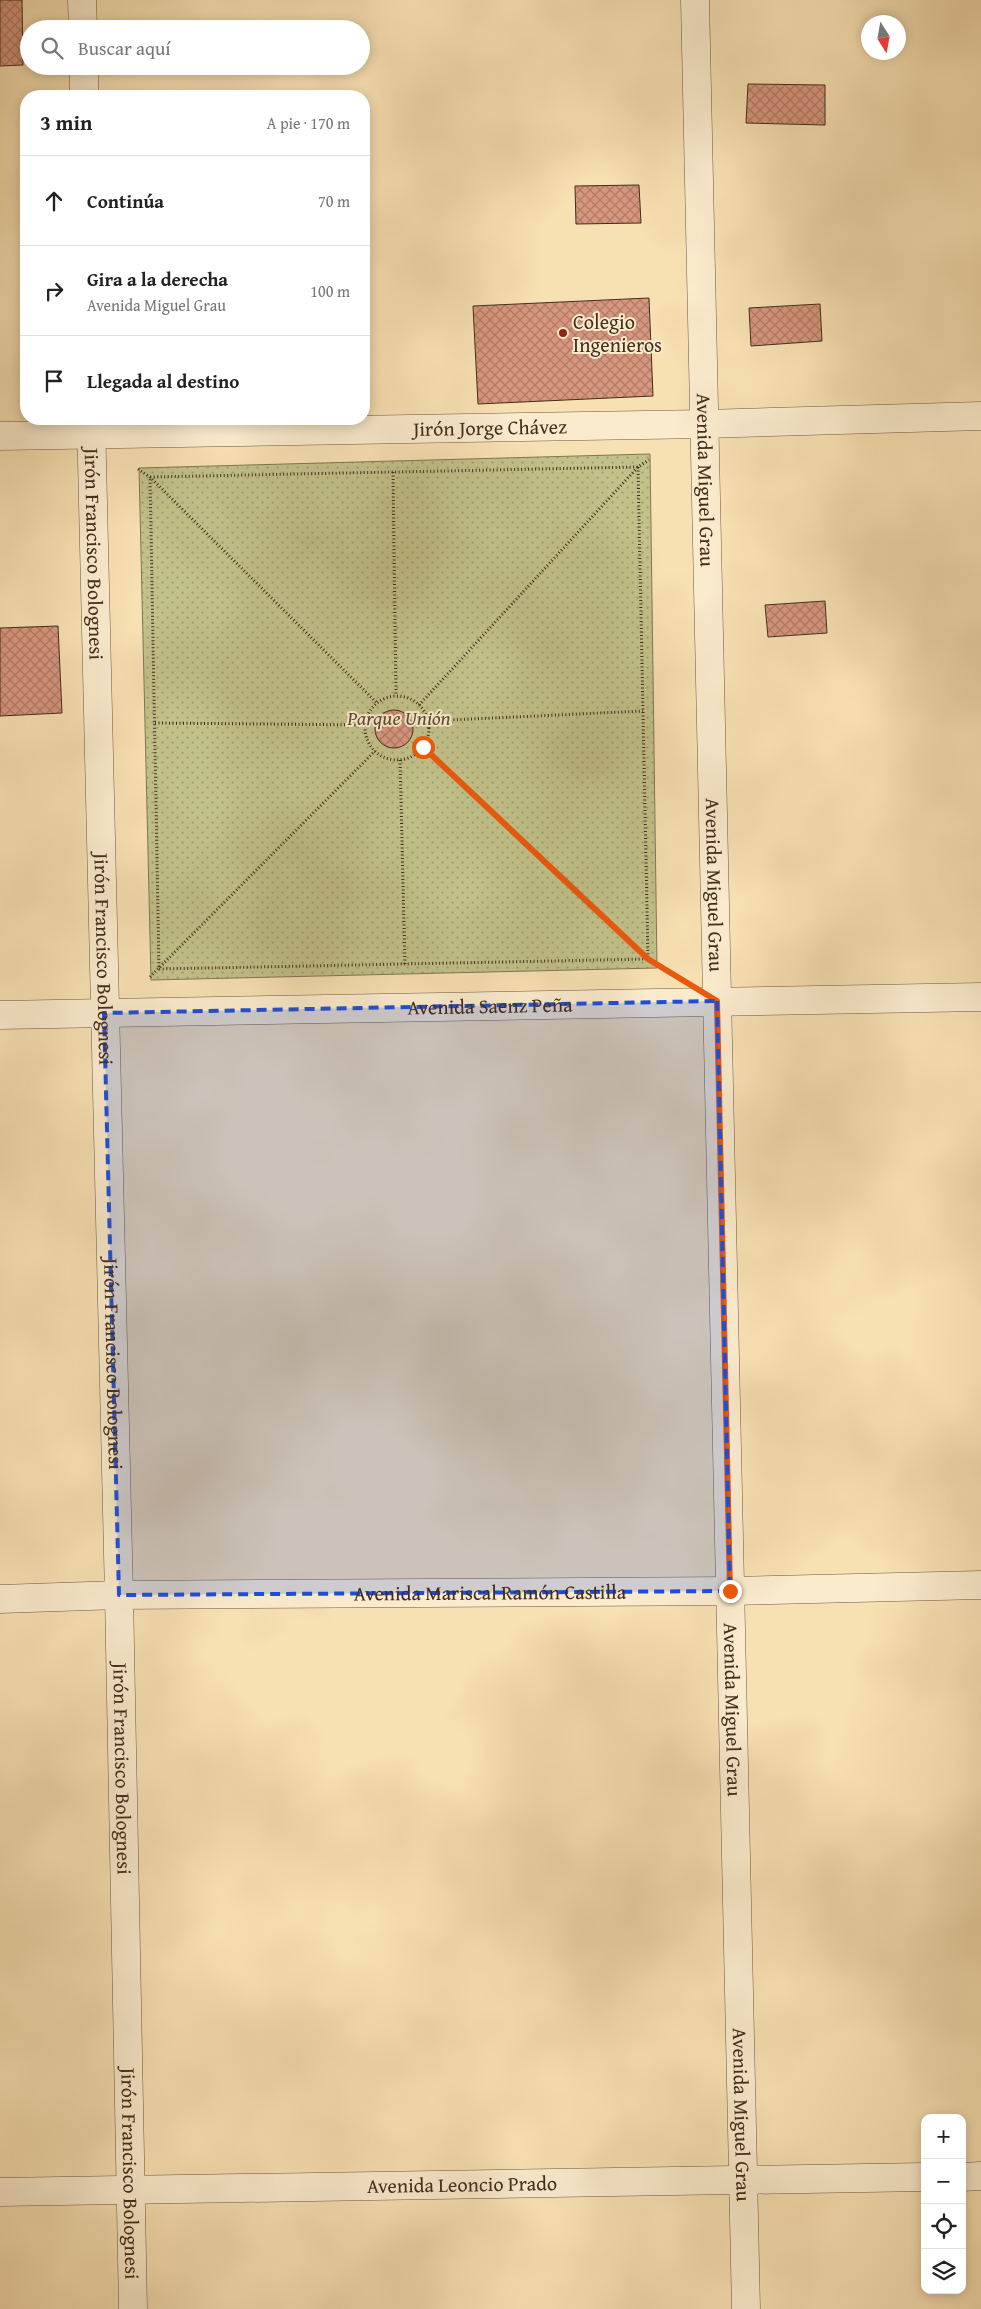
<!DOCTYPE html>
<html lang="es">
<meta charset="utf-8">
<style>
:root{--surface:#fff;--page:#f2f2f2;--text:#222;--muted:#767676;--line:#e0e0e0}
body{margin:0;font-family:"Gentium Book Plus",serif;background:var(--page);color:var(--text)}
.controls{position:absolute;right:15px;bottom:15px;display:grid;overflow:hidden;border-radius:10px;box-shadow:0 2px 12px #0003}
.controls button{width:45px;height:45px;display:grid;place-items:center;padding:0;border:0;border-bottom:1px solid var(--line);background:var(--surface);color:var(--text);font:25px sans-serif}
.compass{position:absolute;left:861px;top:15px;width:45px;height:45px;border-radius:50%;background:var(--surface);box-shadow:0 2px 12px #0003;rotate:169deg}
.stop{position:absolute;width:15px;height:15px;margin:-11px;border:4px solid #ea580c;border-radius:50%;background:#fff}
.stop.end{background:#ea580c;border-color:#fff;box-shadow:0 1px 5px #0008}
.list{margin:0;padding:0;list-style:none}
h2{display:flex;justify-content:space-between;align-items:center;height:65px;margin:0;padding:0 20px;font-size:21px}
h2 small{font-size:16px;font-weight:400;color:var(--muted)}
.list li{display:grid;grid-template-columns:32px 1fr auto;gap:15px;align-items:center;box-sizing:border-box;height:90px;padding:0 20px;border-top:1px solid var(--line)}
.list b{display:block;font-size:19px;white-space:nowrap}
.list p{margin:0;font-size:16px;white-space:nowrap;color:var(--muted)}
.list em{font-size:16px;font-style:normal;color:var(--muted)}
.icon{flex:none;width:28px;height:28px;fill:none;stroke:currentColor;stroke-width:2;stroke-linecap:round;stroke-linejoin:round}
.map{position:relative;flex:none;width:981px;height:2309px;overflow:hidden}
.search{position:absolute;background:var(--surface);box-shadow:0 2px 12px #0003;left:20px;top:20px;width:350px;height:55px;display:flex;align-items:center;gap:12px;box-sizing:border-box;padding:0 18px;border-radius:28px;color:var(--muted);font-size:19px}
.panel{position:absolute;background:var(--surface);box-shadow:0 2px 12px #0003;left:20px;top:90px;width:350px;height:335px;border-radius:20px}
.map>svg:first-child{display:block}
.park{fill:url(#park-dots);stroke:#827653}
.building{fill:url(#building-cross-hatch);stroke:#442c1d}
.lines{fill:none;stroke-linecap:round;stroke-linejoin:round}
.minor-casing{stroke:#715942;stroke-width:29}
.path{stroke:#442c1d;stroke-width:3;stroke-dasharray:1 2.5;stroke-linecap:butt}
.minor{stroke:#faebcd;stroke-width:28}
.route{stroke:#ea580c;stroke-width:6}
.marked{fill:#1d4ed8;fill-opacity:0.2;stroke:#1d4ed8;stroke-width:4;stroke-dasharray:10 6;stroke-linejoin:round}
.poi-dot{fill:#8f2418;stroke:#faebcd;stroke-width:2}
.labels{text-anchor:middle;stroke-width:4;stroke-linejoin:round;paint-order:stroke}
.poi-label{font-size:20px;fill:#442c1d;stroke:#faebcd;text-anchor:start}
.street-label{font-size:20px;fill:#442c1d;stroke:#faebcd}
.park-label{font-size:20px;font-style:italic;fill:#5d4a33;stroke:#faebcd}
</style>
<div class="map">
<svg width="981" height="2309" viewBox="0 0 981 2309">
<defs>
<pattern id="park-dots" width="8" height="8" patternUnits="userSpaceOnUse" patternTransform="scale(1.25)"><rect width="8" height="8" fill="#c1c189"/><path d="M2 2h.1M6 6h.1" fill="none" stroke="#9e9d6f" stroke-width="1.8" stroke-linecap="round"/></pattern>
<pattern id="building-cross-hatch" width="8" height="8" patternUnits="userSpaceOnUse" patternTransform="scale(1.25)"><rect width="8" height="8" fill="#d7967e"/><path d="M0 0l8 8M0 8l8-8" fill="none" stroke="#b07b67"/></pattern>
</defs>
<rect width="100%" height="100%" fill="#f7e0b2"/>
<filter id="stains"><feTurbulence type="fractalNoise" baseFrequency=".004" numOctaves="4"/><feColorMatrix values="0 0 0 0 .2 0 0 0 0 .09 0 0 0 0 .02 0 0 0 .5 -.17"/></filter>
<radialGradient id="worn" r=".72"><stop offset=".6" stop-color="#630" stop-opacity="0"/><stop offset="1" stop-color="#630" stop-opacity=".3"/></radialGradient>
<polygon class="park" points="650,454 657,968 151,980 139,468"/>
<g class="building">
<polygon points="0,0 22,0 23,65 0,66"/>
<polygon points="748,84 825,85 825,125 746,123"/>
<polygon points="639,185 641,223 576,224 575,186"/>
<polygon points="649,298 653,396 478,404 473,306"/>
<polygon points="820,304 822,341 751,346 749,308"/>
<polygon points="825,601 827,633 768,637 765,605"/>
<polygon points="58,626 62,713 0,716 0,628"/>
<circle cx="394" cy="729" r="19"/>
</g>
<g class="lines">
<g class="minor-casing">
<g id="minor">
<polyline points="82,0 83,29"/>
<path id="s1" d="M695,0L746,2309"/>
<polyline points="84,66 84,96"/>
<path id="s2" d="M91,419L119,1595L133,2309"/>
<path id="s3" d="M0,436L705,424L981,416"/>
<path id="s4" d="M0,1015L981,997"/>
<path id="s5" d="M0,1599L119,1595L730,1591L981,1585"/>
<polyline points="962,2177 981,2176"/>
<path id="s6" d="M0,2192L925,2177"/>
</g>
</g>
<g class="path">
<polygon points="638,467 648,959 159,969 150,477"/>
<polyline points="138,469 150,477 377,703"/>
<polyline points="393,472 396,696"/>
<circle cx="397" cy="728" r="32"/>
<polyline points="419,705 638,467 649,460"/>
<polyline points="429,721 643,711"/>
<polyline points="155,723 365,725"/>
<polyline points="423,747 648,959 663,968"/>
<polyline points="400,760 405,964"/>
<polyline points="150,977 375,751"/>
</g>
<use href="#minor" class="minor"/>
</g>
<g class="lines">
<polyline class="route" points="423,747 648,959 717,1001 730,1591"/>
</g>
<path class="marked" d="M717,1001L730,1591L119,1595L104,1013Z"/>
<circle class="poi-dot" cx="563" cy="333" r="5"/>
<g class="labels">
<g class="poi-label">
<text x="573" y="329">Colegio<tspan x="573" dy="23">Ingenieros</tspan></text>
</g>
<g class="street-label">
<text dy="7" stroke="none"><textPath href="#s3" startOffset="490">Jirón Jorge Chávez</textPath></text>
<text dy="7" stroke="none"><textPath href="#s1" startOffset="480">Avenida Miguel Grau</textPath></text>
<text dy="7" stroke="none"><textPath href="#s2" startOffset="135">Jirón Francisco Bolognesi</textPath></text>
<text dy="7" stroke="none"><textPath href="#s1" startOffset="885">Avenida Miguel Grau</textPath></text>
<text dy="7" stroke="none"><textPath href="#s2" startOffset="540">Jirón Francisco Bolognesi</textPath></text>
<text dy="7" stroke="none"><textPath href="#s4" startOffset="490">Avenida Saenz Peña</textPath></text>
<text dy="7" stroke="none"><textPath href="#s2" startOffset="945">Jirón Francisco Bolognesi</textPath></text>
<text dy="7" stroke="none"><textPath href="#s5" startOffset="490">Avenida Mariscal Ramón Castilla</textPath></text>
<text dy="7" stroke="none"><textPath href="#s1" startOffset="1710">Avenida Miguel Grau</textPath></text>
<text dy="7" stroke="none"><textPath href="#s2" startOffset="1350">Jirón Francisco Bolognesi</textPath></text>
<text dy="7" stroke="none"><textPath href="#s1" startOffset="2115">Avenida Miguel Grau</textPath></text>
<text dy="7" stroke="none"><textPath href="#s2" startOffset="1755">Jirón Francisco Bolognesi</textPath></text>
<text dy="7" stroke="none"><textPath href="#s6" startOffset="462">Avenida Leoncio Prado</textPath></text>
</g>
<g class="park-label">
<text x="399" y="725">Parque Unión</text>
</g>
</g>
<rect width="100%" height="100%" filter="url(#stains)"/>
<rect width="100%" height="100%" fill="url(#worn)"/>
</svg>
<div class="controls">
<button>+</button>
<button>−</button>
<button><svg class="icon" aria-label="locate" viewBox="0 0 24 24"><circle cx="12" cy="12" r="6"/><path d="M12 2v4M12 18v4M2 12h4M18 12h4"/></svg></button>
<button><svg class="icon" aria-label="layers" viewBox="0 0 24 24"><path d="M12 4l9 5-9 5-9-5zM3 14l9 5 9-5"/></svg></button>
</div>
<svg class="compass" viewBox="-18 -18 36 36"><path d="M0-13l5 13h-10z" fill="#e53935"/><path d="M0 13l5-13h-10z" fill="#767676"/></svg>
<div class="stop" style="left:423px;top:747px"></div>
<div class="stop end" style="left:730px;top:1591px"></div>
<div class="search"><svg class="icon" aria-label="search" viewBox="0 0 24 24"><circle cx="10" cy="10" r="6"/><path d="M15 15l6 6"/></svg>Buscar aquí</div>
<section class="panel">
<h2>3 min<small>A pie · 170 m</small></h2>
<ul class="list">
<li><svg class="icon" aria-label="ahead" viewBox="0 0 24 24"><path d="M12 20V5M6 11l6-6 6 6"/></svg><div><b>Continúa</b></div><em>70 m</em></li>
<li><svg class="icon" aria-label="right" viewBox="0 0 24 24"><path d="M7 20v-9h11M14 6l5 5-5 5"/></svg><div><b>Gira a la derecha</b><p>Avenida Miguel Grau</p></div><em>100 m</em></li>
<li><svg class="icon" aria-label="arrive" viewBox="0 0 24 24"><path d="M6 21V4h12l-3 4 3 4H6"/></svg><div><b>Llegada al destino</b></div></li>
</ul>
</section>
</div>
